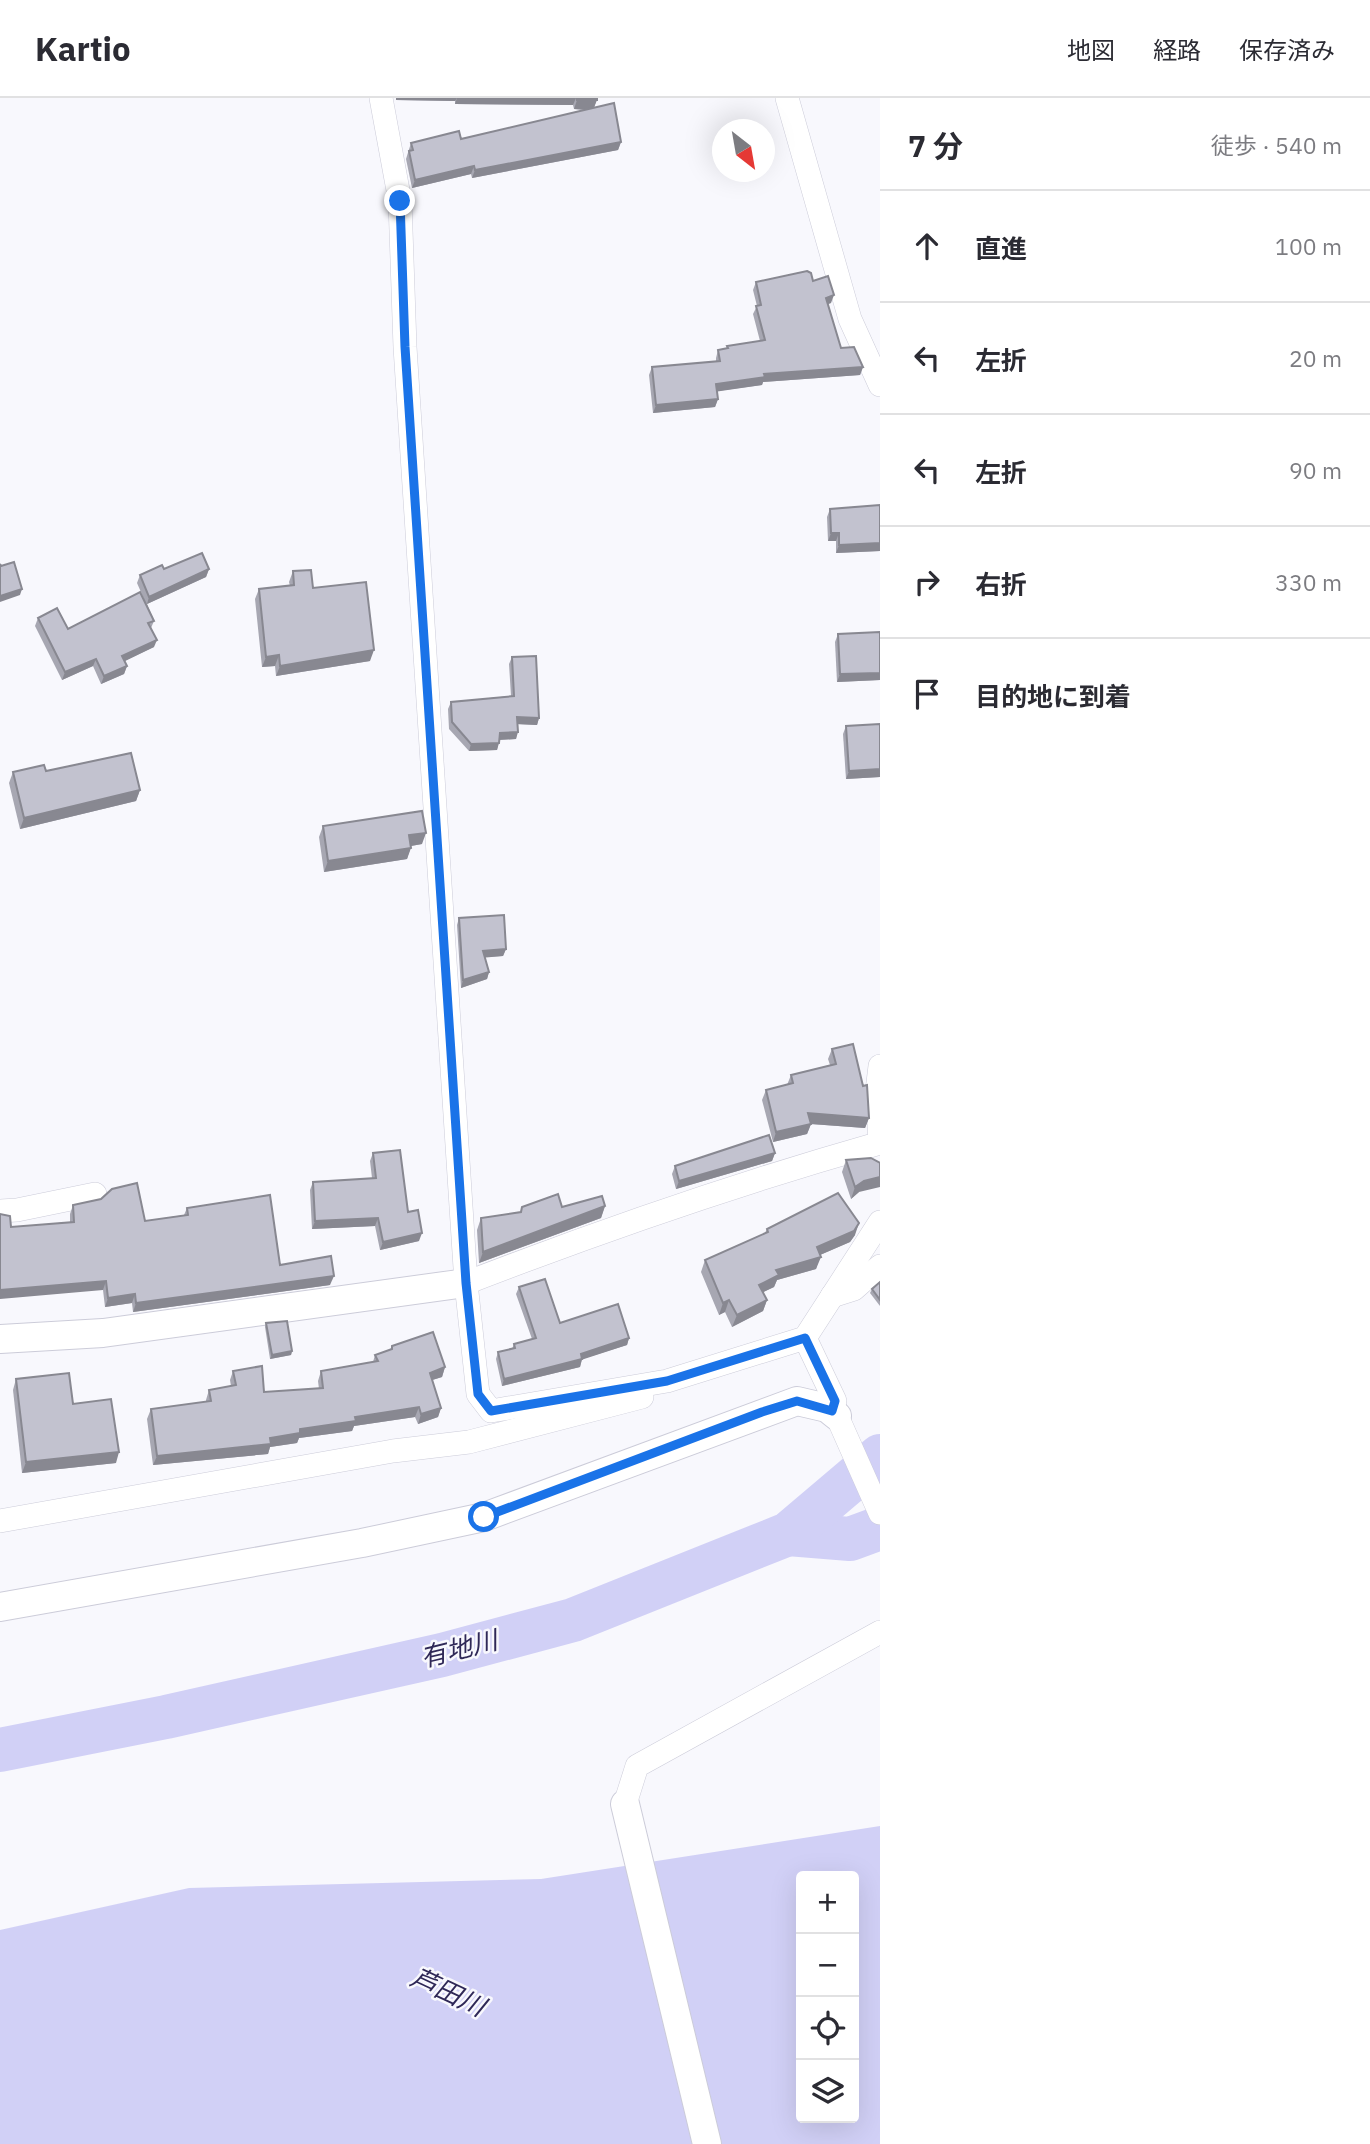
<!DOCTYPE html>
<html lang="ja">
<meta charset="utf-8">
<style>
:root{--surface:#fff;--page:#f7f7f7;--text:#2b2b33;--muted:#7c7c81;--line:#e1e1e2}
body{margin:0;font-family:"IBM Plex Sans","Noto Sans JP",sans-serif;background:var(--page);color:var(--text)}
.controls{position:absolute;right:21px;bottom:21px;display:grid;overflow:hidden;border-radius:7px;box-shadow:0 7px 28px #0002}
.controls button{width:63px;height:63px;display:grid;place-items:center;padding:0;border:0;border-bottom:2px solid var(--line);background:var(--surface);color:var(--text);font:35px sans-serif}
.compass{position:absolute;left:712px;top:21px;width:63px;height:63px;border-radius:50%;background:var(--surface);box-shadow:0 7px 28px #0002;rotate:149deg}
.stop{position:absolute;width:21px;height:21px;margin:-16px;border:5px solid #1a73e8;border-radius:50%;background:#fff}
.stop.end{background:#1a73e8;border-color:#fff;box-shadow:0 2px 7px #0008}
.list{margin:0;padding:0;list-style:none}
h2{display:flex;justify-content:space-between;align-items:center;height:91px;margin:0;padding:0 28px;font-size:30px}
h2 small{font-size:23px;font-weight:400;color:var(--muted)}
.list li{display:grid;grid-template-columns:46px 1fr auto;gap:21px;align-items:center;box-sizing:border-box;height:112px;padding:0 28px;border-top:2px solid var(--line)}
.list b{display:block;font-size:26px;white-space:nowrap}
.list em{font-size:23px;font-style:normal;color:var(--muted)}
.icon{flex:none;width:38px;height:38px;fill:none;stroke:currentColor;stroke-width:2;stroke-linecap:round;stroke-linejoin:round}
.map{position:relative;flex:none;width:880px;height:2046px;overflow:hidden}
header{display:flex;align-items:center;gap:42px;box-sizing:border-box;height:98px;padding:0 35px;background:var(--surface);border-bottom:2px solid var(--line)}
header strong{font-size:33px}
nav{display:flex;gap:38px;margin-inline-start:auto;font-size:24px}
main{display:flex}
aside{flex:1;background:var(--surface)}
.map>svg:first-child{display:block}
.water{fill:#d1d0f6;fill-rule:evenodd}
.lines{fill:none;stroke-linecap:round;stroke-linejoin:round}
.river{stroke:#d1d0f6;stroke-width:44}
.minor-casing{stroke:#ccccd9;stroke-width:24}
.tertiary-casing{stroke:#ccccd9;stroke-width:30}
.minor{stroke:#fff;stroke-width:23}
.tertiary{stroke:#fff;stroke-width:28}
.wall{fill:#a7a7b2}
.shaded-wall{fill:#888891}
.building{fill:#c2c2cf;stroke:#888891;stroke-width:2}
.route{stroke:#1a73e8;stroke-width:9}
.labels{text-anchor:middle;stroke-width:5;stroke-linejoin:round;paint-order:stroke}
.water-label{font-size:26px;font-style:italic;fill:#2f2857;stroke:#f8f8fd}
</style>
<header>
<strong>Kartio</strong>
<nav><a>地図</a><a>経路</a><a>保存済み</a></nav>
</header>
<main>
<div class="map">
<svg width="880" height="2046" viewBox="0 0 880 2046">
<rect width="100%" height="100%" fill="#f8f8fd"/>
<path class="water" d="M880,1728V2046H0V1832L189,1790L541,1781ZM801,1778H854V2020H801Z"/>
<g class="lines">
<g class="river">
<polyline points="788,1436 850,1441 880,1430"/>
<polyline points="0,1652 166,1619 442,1557 573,1522 788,1436 880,1358"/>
</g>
<g class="minor-casing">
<g id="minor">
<polyline points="381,0 400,103 405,249 466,1185 478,1296 491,1313 667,1283 805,1240 880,1124"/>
<polyline points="787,0 850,221 880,287"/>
<polyline points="880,968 877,993 880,1044"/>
<polyline points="0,1113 17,1112 95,1096"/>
<path d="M466,1185C603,1132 739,1085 880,1045"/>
<polyline points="832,1198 854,1191 880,1168"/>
<polyline points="805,1240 835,1303 832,1313"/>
<polyline points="837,1318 880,1415"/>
<polyline points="0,1423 393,1353 469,1344 642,1299"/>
<polyline points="625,1706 637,1668 880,1534"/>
</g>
</g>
<g class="tertiary-casing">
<g id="tertiary">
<polyline points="0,1241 103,1235 466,1185"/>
<polyline points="0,1509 362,1445 484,1419 797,1303 827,1310 837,1318"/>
<polyline points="625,1706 707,2046"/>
</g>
</g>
<use href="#minor" class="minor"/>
<use href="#tertiary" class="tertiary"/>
</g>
<g class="wall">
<polygon points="396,0 597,0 594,10 621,44 618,52 472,80 471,76 412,90 406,61 411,45 461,41 584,12 574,11 573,7 455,6 455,3 396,2"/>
<polygon points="813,183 831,205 827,206 841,250 863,269 860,277 763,284 762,287 717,293 718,301 715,309 653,315 649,277 652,269 716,264 716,260 718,252 726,251 727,248 760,243 753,216 757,208 753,192 756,184"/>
<polygon points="880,407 880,453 836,455 836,443 828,443 827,419 830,411"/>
<polygon points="164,471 209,471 206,479 147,506 154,523 151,530 154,549 124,563 127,568 124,576 101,586 93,568 62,582 35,528 38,520 68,531 144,501 137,485 140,477"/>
<polygon points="293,473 313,490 370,563 276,578 275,568 262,569 255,501 259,491 290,488 289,484"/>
<polygon points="838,536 880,582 837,584 835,544"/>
<polygon points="512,559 539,620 537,627 518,626 516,641 499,642 497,652 469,653 449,631 448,611 451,604 511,598 509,566"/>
<polygon points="880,626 880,679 846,681 843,636 846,628"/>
<polygon points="46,673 140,692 136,703 20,731 9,685 13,674"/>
<polygon points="323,728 422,746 411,748 407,761 324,774 319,739"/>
<polygon points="459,820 506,851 503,858 485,859 489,874 487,881 461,890 457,827"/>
<polygon points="832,951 869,1020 865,1030 811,1026 807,1036 773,1044 762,1002 766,992 787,987 791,977 830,967 828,961"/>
<polygon points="373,1055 408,1114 419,1143 380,1152 375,1128 312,1131 310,1092 313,1084 372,1080 370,1063"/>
<polygon points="775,1055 772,1063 676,1091 672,1076 675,1068"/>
<polygon points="846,1062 859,1094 851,1101 842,1074"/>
<polygon points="73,1107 145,1123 184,1117 187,1110 280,1167 330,1187 133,1214 132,1205 105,1209 103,1192 11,1129 70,1124 70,1116"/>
<polygon points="605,1108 601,1120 479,1165 477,1132 481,1120 520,1115 522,1109"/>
<polygon points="767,1131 855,1137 850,1144 820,1157 816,1171 777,1182 774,1189 763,1194 767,1202 763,1213 732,1229 725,1214 719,1217 701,1174 705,1162 765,1135"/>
<polygon points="880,1184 880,1208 870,1195 872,1191"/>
<polygon points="519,1189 560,1225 629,1240 627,1247 582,1261 580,1269 502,1288 496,1261 498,1254 512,1251 514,1246 532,1241 516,1196"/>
<polygon points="266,1225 292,1253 291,1257 270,1261 265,1229"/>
<polygon points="392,1248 445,1269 442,1279 432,1282 441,1310 438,1319 418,1326 415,1319 354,1328 352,1333 299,1340 297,1345 270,1349 268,1356 153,1367 147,1321 151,1311 206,1304 206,1302 209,1292 231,1288 230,1282 233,1273 264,1294 319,1291 318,1283 321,1273 373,1264 375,1257 390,1252"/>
<polygon points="16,1281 73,1306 116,1365 22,1375 13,1292"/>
</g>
<g class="shaded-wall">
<polygon points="396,0 457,0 455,3 396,2"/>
<polygon points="457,0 576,0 573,7 455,6"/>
<polygon points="577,2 597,2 593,12 574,11"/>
<polygon points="621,44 618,52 472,80 475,72"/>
<polygon points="474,68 471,76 412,90 415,82"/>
<polygon points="834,197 831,205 823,208 826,200"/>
<polygon points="863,269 860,277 763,284 762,287 714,294 716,286 764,276"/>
<polygon points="718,301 715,309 653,315 656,307"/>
<polygon points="831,435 839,435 836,443 828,443"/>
<polygon points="880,445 880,453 836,455 839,447"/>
<polygon points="209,471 206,479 147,506 149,499"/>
<polygon points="22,491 20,497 0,504 0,498"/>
<polygon points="157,542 154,549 119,566 122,558"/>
<polygon points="374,552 370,563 276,578 280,568"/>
<polygon points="279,557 275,568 262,569 266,559"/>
<polygon points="96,561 93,568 62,582 65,574"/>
<polygon points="127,568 124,576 101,586 104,578"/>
<polygon points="880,575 880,582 837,584 840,576"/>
<polygon points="517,619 539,620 537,627 515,626"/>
<polygon points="518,634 516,641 497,642 500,635"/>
<polygon points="499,645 497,652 469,653 471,646"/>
<polygon points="880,671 880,679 846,681 849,673"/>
<polygon points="140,692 136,703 20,731 24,720"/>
<polygon points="426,735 422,746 405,749 409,737"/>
<polygon points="411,750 407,761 324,774 328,763"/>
<polygon points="506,851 503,858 480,860 483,853"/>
<polygon points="489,874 487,881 461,890 463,882"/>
<polygon points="808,1015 869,1020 865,1030 811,1026 807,1036 773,1044 776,1034"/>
<polygon points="775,1055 772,1063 676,1091 679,1083"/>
<polygon points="880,1079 880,1089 859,1094 851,1101 855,1089 864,1083"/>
<polygon points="605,1108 601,1120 479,1165 483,1154"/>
<polygon points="378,1120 375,1128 312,1131 315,1123"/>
<polygon points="859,1125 855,1137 850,1144 813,1160 817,1149"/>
<polygon points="422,1135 419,1143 380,1152 383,1144"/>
<polygon points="821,1159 816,1171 777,1182 774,1189 755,1198 759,1187 776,1172"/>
<polygon points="334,1178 330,1187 133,1214 136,1205"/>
<polygon points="106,1183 103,1192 0,1201 0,1192"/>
<polygon points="135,1196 132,1205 105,1209 108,1200"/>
<polygon points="729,1202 725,1214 719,1217 723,1205"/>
<polygon points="767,1202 763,1213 732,1229 737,1217"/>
<polygon points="629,1240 627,1247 581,1262 582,1261 580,1269 502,1288 504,1281"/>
<polygon points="292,1253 291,1257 270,1261 272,1257"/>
<polygon points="445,1269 442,1279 426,1284 430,1275"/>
<polygon points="419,1309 415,1319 354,1328 352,1333 299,1340 297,1345 270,1349 268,1356 153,1367 157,1358 270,1340 300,1331 355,1319"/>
<polygon points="441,1310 438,1319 418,1326 421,1316"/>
<polygon points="119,1354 116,1365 22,1375 26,1364"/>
</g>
<g class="building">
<rect x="577" y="0" width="20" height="2"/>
<polygon points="614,5 621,44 475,72 474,68 415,82 409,53 413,52 411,45 459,33 461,41"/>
<polygon points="807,173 811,175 813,183 828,178 834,197 826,200 841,250 854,249 863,269 764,276 765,279 716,286 718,301 656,307 652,269 720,263 718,252 728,250 727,248 765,242 756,208 761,207 756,184"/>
<polygon points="880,407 880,445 839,447 839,435 831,435 830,411"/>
<polygon points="202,455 209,471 149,499 140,477 162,467 164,471"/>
<polygon points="14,464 22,491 0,498 0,466 1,468"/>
<polygon points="311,472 313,490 366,484 374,552 280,568 279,557 266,559 259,491 294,487 293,473"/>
<polygon points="140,494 154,523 148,525 157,542 122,558 127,568 104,578 96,561 65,574 38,520 57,510 68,531"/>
<polygon points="880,534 880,575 840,576 838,536"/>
<polygon points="536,558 539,620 517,619 518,634 500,635 499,645 471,646 452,624 451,604 514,598 512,559"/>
<polygon points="880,626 880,671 849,673 846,628"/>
<polygon points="131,655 140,692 24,720 13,674 44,667 46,673"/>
<polygon points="422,713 426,735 409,737 411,750 328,763 323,728"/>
<polygon points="504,817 506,851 483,853 489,874 463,882 459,820"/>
<polygon points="853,946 863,988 867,987 869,1020 808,1015 811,1026 776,1034 766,992 793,985 791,977 836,966 832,951"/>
<polygon points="769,1037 775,1055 679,1083 675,1068"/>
<polygon points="400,1052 408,1114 418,1112 422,1135 383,1144 378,1120 315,1123 313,1084 376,1080 373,1055"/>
<polygon points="871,1060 880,1065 880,1079 864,1083 855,1089 846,1062"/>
<polygon points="137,1085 145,1123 188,1117 187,1110 270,1097 280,1167 331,1158 334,1178 136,1205 135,1196 108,1200 106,1183 0,1192 0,1116 10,1118 11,1129 74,1124 73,1107 101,1101 112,1091"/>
<polygon points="838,1095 859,1125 854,1133 817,1149 821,1159 776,1172 779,1177 759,1187 767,1202 737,1217 729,1202 723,1205 705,1162 768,1134 767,1131"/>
<polygon points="558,1096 562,1109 602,1098 605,1108 483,1154 481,1120 521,1114 522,1109"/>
<polygon points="545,1181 560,1225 618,1206 629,1240 581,1256 582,1261 504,1281 498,1254 515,1250 514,1246 536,1240 519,1189"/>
<polygon points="880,1184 880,1202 872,1191"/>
<polygon points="287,1223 292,1253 272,1257 266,1225"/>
<polygon points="433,1234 445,1269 430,1275 441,1310 421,1316 419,1309 355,1319 356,1323 300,1331 300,1335 270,1340 271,1346 157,1358 151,1311 211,1303 209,1292 236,1287 233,1273 262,1268 264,1294 323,1290 321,1273 378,1263 375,1257 392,1251 392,1248"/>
<polygon points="69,1275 73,1306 111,1301 119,1354 26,1364 16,1281"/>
</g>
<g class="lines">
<polyline class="route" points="400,103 405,249 466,1185 478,1296 491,1313 667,1283 805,1240 835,1303 832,1313 797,1303 762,1314 484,1419"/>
</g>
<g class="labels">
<g class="water-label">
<text transform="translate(459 1551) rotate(-14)" y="9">有地川</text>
<text transform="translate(448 1894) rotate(25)" y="9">芦田川</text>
</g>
</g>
</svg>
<div class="controls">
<button>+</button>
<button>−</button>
<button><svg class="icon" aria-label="locate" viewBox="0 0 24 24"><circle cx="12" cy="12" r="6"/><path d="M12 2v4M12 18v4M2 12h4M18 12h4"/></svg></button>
<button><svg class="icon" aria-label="layers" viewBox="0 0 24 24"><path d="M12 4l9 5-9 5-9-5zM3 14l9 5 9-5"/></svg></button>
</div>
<svg class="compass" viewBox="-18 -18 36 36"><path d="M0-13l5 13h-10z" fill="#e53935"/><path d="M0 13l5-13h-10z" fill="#7c7c81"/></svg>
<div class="stop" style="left:484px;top:1419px"></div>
<div class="stop end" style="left:400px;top:103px"></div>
</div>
<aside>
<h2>7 分<small>徒歩 · 540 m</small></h2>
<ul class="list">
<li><svg class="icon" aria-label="ahead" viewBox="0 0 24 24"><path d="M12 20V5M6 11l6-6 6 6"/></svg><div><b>直進</b></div><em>100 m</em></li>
<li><svg class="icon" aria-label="left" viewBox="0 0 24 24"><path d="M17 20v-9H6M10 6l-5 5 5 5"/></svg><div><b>左折</b></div><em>20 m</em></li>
<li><svg class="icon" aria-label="left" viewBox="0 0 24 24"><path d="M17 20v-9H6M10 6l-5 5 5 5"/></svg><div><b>左折</b></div><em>90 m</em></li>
<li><svg class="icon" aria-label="right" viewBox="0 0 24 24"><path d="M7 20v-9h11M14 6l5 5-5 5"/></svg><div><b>右折</b></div><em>330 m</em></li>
<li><svg class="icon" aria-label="arrive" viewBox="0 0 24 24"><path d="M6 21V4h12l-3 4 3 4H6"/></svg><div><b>目的地に到着</b></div></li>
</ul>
</aside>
</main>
